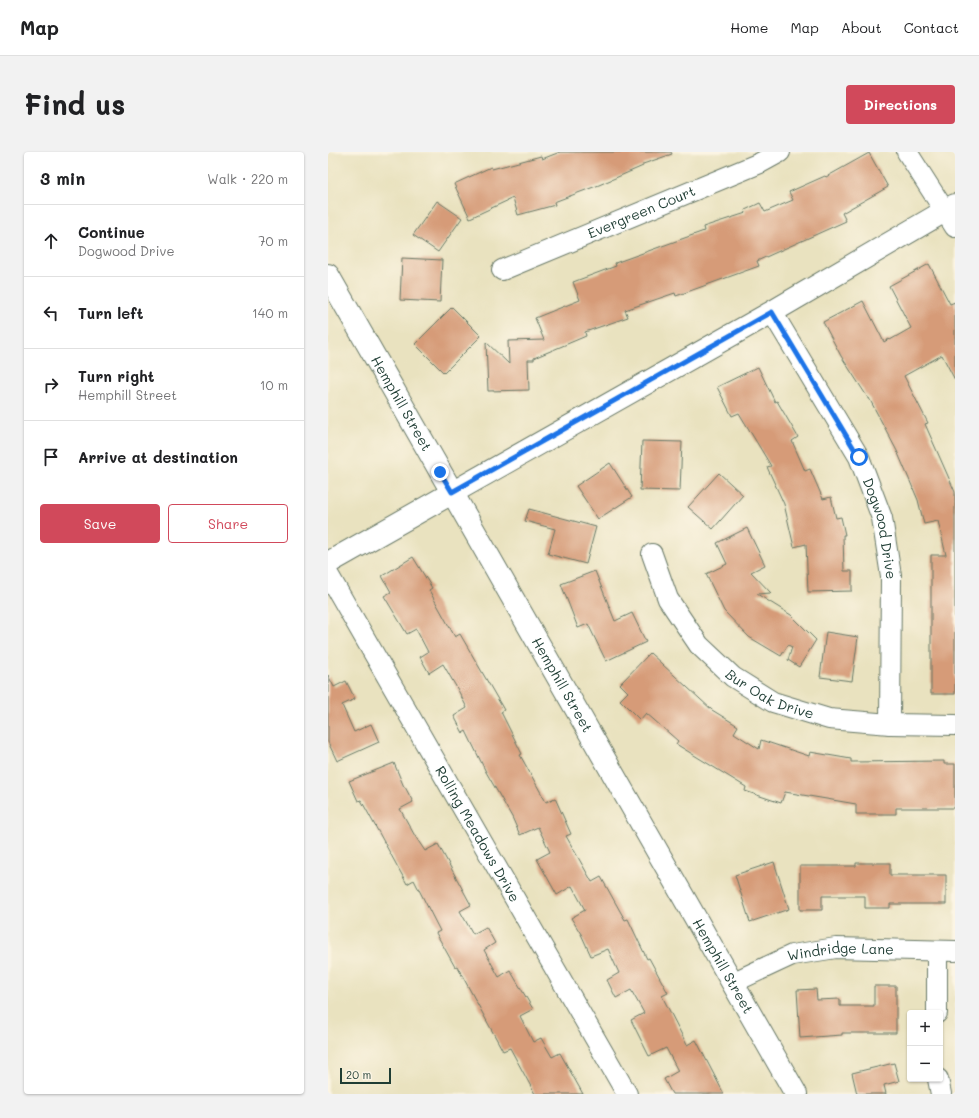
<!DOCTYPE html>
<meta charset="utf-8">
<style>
:root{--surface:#fff;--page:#f2f2f2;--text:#202124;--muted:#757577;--line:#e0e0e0;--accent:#d1495b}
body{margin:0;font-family:Mali,sans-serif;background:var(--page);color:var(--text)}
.controls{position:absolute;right:12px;bottom:12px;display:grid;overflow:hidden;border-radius:4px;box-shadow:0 1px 3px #0004}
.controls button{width:36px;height:36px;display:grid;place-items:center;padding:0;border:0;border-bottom:1px solid var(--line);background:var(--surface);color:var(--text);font:20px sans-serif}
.scale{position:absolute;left:12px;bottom:10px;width:51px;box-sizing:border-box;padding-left:4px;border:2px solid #1f3d34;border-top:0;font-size:11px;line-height:14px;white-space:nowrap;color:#1f3d34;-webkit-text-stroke:3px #fcf5e5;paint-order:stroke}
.stop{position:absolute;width:12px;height:12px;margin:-9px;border:3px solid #1a73e8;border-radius:50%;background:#fff}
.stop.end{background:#1a73e8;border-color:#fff;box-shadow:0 1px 4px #0008}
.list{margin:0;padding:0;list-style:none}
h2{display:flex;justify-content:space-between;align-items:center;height:52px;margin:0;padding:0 16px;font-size:17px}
h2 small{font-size:13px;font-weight:400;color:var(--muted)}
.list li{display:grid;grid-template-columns:26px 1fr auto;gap:12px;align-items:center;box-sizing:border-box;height:72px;padding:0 16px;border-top:1px solid var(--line)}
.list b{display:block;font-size:15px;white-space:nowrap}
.list p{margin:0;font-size:13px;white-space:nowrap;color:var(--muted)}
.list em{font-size:13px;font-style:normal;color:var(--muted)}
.actions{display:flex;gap:8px;padding:12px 16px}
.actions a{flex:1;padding:9px 0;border:1px solid var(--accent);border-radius:4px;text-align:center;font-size:14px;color:var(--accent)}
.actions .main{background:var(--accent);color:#fff}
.icon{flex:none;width:22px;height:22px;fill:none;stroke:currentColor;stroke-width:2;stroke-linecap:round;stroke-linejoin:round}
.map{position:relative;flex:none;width:627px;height:942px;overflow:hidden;border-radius:4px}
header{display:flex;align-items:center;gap:24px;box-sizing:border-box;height:56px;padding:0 20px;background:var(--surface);border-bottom:1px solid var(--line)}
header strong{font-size:19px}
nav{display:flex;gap:22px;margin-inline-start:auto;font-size:14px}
.intro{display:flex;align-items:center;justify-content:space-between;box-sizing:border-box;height:96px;padding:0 24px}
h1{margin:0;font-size:28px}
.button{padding:10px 18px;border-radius:4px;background:var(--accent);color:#fff;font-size:14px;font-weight:700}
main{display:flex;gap:24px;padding:0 24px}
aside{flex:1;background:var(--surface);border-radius:4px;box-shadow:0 1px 3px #0004}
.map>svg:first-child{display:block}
.building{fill:#d69b78}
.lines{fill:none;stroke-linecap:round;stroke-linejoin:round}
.minor-casing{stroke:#667765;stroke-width:22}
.tertiary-casing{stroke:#667765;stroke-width:24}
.minor{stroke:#fff;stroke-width:20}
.tertiary{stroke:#fff;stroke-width:22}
.route{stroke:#1a73e8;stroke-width:5}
.labels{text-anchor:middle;stroke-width:3;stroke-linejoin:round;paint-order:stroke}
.street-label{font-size:14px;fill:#1f3d34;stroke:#fcf5e5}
</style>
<header>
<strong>Map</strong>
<nav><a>Home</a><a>Map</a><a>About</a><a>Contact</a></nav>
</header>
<div class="intro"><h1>Find us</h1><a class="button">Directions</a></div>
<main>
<aside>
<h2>3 min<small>Walk · 220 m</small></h2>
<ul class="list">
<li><svg class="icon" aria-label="ahead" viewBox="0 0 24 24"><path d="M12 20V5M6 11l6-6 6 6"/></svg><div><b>Continue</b><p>Dogwood Drive</p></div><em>70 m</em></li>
<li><svg class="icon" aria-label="left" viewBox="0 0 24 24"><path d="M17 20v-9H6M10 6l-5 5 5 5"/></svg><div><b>Turn left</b></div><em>140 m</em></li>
<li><svg class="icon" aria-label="right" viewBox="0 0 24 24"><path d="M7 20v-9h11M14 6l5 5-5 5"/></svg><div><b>Turn right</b><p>Hemphill Street</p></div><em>10 m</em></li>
<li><svg class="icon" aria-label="arrive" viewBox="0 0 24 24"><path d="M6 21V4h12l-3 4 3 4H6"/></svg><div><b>Arrive at destination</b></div></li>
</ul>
<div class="actions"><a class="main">Save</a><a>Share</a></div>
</aside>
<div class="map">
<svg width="627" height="942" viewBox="0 0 627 942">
<rect width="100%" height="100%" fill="#fcf5e5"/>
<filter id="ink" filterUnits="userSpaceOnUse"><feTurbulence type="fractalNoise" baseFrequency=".025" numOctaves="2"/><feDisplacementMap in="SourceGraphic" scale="8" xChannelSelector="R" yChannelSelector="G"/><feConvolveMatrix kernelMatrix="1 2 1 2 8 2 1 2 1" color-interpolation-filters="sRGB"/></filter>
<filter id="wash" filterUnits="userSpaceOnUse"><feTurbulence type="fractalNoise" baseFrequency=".012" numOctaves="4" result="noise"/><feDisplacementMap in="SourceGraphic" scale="16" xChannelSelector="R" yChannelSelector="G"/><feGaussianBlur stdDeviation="0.9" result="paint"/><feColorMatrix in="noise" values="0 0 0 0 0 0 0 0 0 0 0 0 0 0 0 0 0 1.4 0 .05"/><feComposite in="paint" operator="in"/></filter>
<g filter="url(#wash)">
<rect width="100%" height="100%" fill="#e9e2bf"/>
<g id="blocks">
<g class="building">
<polygon points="232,0 343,0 344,2 315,12 315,14 271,33 226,50 227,53 190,63 185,46 142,66 126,32 163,15 164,17 213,4 214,7"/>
<polygon points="541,1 560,35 514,61 518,69 429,109 431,114 348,144 347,141 297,158 300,165 257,180 258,184 206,206 206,208 200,208 201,238 160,239 158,190 181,212 180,189 216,188 207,166 252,148 245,130 288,114 287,111 376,79 375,75 418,61 417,58 432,51 437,60 465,48 461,40 497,24 498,25"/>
<polygon points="109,49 134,66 110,100 85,83"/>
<polygon points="74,106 114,108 112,150 72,148"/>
<polygon points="601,112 622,152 627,150 627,228 614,203 576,224 600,271 597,272 627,340 627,542 603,542 603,403 618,403 610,369 596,372 590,348 569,299 541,246 540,246 513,204 495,170 535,149 556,190 561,187 562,188 583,176 561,134"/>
<polygon points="124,155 153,184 116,221 87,192"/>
<polygon points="430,215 447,250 449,249 470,285 464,289 477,319 482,317 495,347 503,345 508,366 513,365 517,383 515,383 516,419 524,419 524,439 480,440 478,392 466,395 456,352 439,315 443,314 411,261 404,264 389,235"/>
<polygon points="314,289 354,290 352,339 312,338"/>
<polygon points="282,311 304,345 270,367 248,334"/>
<polygon points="391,321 415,343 385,377 360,355"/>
<polygon points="201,357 268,375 258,412 220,402 227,377 197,369"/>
<polygon points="419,376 437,413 423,420 443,441 429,442 463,463 488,488 471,515 460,508 464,495 460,493 453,504 421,485 396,459 378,422 399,412 389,391"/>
<polygon points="85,405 104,436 101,438 127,485 132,482 176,558 173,560 194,602 192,603 218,650 227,646 243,682 238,684 264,730 273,725 297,768 300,767 319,807 321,806 340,841 334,844 359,893 368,888 396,942 344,942 336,927 350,919 338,896 321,904 303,868 316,861 303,838 288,846 279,828 291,821 280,797 263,804 253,782 243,766 257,758 244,734 229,743 209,707 222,700 210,675 192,683 184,665 158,620 138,579 135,581 126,564 139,556 130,538 115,512 101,521 92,505 100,500 88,477 79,482 56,444 63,440 54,424"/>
<polygon points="267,419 287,469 304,461 318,490 278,509 260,472 250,476 233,432"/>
<polygon points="498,480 530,485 524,529 492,525"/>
<polygon points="322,501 384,558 410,574 406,581 431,597 433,588 481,604 482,600 523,607 523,610 616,609 616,612 627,612 627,656 568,656 568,662 528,662 528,652 457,640 453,651 417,639 418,635 348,592 350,589 318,561 312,568 292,548 300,540 292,532"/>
<polygon points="0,523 6,535 18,529 27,547 14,553 26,580 43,572 51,590 9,609 0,590"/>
<polygon points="66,611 76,635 77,635 85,650 72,657 87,684 97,699 110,692 143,753 132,759 145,782 158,775 167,791 156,798 171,825 182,818 205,857 192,864 205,890 213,886 224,905 232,901 255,942 207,942 182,896 175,899 129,814 127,815 108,781 112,779 86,728 79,732 33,648 30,649 21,629"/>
<polygon points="446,710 461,757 422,770 407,723"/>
<polygon points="528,711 562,711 562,723 618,723 618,752 562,752 562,756 537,756 537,744 494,744 494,758 472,758 472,714 528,714"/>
<polygon points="546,834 568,834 568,881 514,881 514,883 472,886 469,838 488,837 489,848 512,847 512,854 546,854"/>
<polygon points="566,911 571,929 556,933 558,942 529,942 524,921"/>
</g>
</g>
</g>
<g filter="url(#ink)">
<use href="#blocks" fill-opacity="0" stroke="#667765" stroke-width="1"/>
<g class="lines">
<g class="minor-casing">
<g id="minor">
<polyline points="579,0 627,75"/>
<path id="s1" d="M174,118L432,11L452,0"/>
<path id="s2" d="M444,160L531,305L554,366L563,424L562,572"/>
<path id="s3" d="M324,402L340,447L371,493L405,525L445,550L501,567L562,572L627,573"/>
<path id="s4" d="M0,422L299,942"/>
<path id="s5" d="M404,831L464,803L508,796L627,799"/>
<polyline points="609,861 609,799"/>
<polyline points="610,927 613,942"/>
</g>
</g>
<g class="tertiary-casing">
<g id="tertiary">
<path id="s6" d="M0,123L468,942"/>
<polyline points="0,411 444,160 627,53"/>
</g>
</g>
<use href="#minor" class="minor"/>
<use href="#tertiary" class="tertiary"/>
</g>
</g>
<g class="lines" filter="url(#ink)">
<polyline class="route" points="112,320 124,340 444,160 531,305"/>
</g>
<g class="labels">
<g class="street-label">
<text dy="5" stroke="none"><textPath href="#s1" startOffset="151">Evergreen Court</textPath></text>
<text dy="5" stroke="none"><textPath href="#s6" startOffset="148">Hemphill Street</textPath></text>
<text dy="5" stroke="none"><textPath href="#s2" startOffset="244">Dogwood Drive</textPath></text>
<text dy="5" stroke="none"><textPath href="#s6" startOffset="472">Hemphill Street</textPath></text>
<text dy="5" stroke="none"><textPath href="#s3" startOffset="191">Bur Oak Drive</textPath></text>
<text dy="5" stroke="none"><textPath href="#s4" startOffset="300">Rolling Meadows Drive</textPath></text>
<text dy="5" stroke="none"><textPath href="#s5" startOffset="115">Windridge Lane</textPath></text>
<text dy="5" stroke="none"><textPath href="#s6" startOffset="796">Hemphill Street</textPath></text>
</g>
</g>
</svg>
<div class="controls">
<button>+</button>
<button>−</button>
</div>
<div class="scale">20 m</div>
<div class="stop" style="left:531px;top:305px"></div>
<div class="stop end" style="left:112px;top:320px"></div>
</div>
</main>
